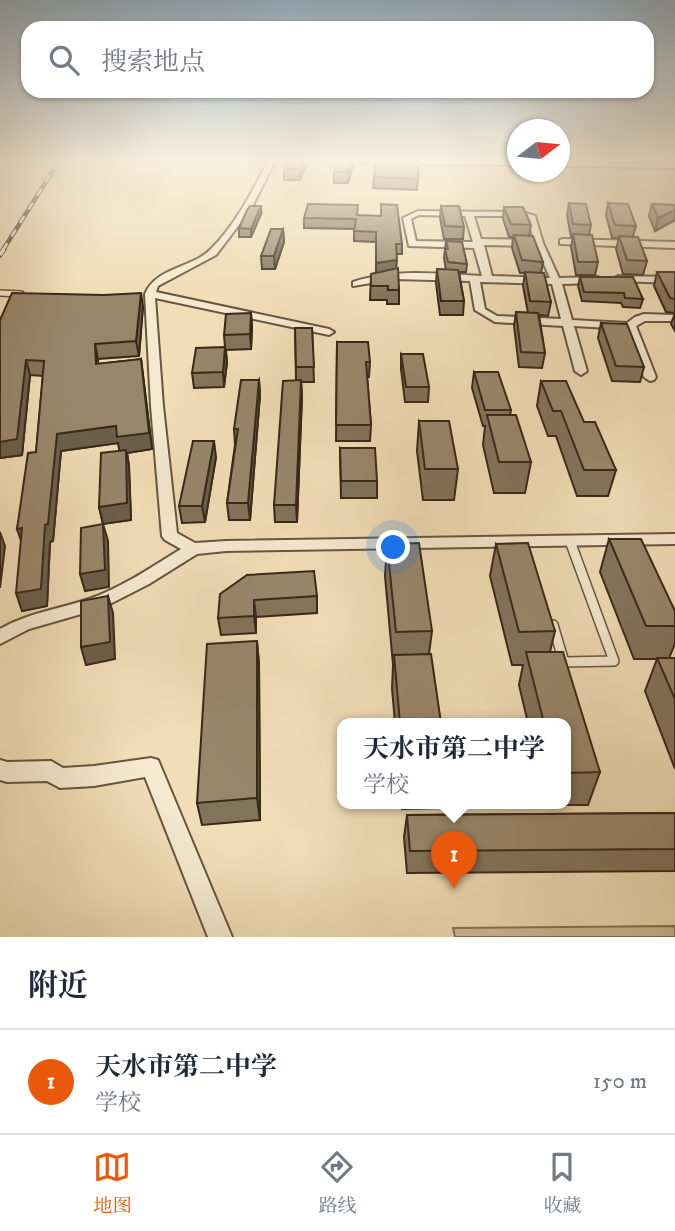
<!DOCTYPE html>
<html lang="zh">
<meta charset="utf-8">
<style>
:root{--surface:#fff;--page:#f6f6f7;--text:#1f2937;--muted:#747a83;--line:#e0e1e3;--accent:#ea580c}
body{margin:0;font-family:"IM FELL DW Pica","Noto Serif SC",serif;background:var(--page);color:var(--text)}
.compass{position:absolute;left:507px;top:119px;width:63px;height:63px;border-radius:50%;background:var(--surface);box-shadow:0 2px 5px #0004;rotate:74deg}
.you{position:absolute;left:394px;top:548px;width:24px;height:24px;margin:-18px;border:5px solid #fff;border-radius:50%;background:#1a73e8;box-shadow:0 0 0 10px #1a73e833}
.badge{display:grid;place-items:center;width:46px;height:46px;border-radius:50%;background:var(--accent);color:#fff;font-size:23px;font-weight:700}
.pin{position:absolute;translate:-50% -58px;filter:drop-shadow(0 2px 4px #0008)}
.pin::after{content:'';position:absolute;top:37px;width:24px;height:21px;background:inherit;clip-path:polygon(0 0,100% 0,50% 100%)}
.popup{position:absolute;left:337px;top:718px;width:234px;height:91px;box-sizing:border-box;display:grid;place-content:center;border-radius:14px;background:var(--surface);filter:drop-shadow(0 2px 5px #0005);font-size:23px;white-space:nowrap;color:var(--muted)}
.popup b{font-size:26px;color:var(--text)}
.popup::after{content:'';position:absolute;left:50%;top:100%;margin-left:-14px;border:14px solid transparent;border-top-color:var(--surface)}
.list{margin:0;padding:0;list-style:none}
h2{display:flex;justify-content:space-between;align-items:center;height:91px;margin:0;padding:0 28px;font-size:30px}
h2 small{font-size:23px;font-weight:400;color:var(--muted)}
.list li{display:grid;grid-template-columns:46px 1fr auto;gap:21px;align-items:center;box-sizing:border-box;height:105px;padding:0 28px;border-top:2px solid var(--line)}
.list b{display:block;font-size:26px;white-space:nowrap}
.list p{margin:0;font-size:23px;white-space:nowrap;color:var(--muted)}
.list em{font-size:23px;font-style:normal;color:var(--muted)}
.icon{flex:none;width:38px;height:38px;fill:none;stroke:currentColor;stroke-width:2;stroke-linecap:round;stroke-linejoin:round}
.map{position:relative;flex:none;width:675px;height:937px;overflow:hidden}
.search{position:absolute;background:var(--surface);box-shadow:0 2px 5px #0004;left:21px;right:21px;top:21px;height:77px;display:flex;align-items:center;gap:18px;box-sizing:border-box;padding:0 24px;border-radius:21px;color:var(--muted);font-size:26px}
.sheet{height:196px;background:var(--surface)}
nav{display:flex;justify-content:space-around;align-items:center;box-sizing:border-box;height:98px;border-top:2px solid var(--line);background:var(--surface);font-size:19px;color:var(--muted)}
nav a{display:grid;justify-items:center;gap:4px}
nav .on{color:var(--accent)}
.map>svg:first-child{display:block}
.green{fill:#d2be9b;stroke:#86735a;stroke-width:2}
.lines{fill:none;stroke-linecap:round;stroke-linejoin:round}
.service-far1-casing{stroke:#675540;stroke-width:8}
.service-casing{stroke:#675540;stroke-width:12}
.minor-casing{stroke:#675540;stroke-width:4}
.service-far1{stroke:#f6e9d0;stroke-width:5}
.service{stroke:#f6e9d0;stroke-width:9}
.minor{fill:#f6e9d0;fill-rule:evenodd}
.rail-far1-casing{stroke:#392818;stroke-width:4.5}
.rail-casing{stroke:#392818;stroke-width:5}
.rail-far1{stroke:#f6e9d0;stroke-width:2.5;stroke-dasharray:8;stroke-linecap:butt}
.rail{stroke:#f6e9d0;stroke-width:3.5;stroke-dasharray:10;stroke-linecap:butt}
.wall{fill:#84735b;stroke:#392818;stroke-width:2}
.shaded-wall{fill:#6b5e4a;stroke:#392818;stroke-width:2}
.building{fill:#99866a;stroke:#392818;stroke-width:2}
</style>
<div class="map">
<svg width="675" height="937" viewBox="0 0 675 937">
<rect width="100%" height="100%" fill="#f1ddb6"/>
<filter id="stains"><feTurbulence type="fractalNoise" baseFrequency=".00286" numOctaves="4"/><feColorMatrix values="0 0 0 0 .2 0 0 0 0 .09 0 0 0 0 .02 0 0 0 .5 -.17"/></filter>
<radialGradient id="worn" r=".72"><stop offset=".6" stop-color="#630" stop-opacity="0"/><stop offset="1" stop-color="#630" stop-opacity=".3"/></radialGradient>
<polygon class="green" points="675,926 675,937 455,937 453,928"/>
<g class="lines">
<g class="service-far1-casing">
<polyline id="service-far1" points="0,293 21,294"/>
</g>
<g class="service-casing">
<polyline id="service" points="553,625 564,662 614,661 570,541"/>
</g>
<g class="minor-casing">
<g id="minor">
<path d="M268,161H275L251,209L216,255L158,286L156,292L329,329L334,332L329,335L155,298L163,406L177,533L195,543L226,541L675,534V544L226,551L197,554L149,584L102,608L29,629L0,644V629C28,613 59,609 89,599C121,588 152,567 181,549L165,540L162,536L151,406L145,294C156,267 193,268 211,249C236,224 252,192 268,161Z"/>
<polygon points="337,161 518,161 518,165 340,163"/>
<polygon points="560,162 675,164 675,168 560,166"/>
<path d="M418,211L522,212L535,216L543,243L559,278L598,277L603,280L598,283L562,284L572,320L627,323L635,317L644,314L675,315V321H645L636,326L656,377L654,380L650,381L644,377L626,329L574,326L587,371L581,375L575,371L563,326L495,322L475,310L470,281L395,279L353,286V282C394,268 439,274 482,276L474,248L409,246L403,218ZM419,215L465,216L473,242L416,241L411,219ZM474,216H521L528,219L534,240L481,239ZM484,245L536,246L550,278L492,276ZM480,282L552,284L561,319L497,316L485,309Z"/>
<polygon points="563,239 675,242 675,248 560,244 560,240"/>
<polygon points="618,276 675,277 675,283 615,281 613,279"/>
<polygon points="151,758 158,760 161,767 232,937 208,937 145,777 94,786 60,788 47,781 7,782 0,780 0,760 7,762 51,761 63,768 94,766"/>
</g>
</g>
<use href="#service-far1" class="service-far1"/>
<use href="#service" class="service"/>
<use href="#minor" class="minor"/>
<g class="rail-far1-casing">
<polyline id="rail-far1" points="3,250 59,161"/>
</g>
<g class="rail-casing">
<polyline id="rail" points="0,255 4,249"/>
</g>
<use href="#rail-far1" class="rail-far1"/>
<use href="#rail" class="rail"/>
</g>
<g class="wall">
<polygon points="287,161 307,161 300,180 284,180 284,169"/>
<polygon points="419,161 417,190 373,188 374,177"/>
<polygon points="353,166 348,183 334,183 334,172"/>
<polygon points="569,203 591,225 589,235 598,262 595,275 576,275 571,247 573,237 571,237 567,215"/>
<polygon points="608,203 636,226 633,236 647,261 643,275 623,274 616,249 619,238 612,238 606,215"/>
<polygon points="652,204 675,205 675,220 655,231 649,216"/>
<polygon points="441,206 464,227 463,239 444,239 440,218"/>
<polygon points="504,207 531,225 529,236 543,262 541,273 551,302 548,316 539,315 545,353 542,368 519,367 514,326 516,312 528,313 523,286 525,273 520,273 512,248 513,237 509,237 503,219"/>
<polygon points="261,214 251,237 239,237 239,228"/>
<polygon points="358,215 402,244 402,254 396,254 396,269 399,290 399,304 387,304 387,300 370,300 371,274 376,273 376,242 354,241 354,229 304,228 304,218"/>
<polygon points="283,229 284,242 275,269 262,269 261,256"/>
<polygon points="446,241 467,264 466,272 459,272 464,301 463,315 440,315 436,283 437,269 446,270 444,258"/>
<polygon points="657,272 675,272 675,331 671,324 675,313 666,312 654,286"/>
<polygon points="580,277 643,299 640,308 623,307 621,303 582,301 578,286"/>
<polygon points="143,306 139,356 98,359 98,364 141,359 152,449 127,453 129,466 131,520 103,524 99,507 120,451 118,443 61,451 53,541 50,542 47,606 22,611 21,540 17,529 36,452 43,376 30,375 22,455 0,458 0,320"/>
<polygon points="251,313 252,328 251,349 226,350 227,362 224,387 194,388 192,373 225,347 224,335"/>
<polygon points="601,323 644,367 640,382 612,381 598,338"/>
<polygon points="295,328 312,328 314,382 301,382 302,396 297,522 275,522 274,505 296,381"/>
<polygon points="337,342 370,362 369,377 367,377 371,425 370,441 336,441"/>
<polygon points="401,354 429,387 428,402 405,402 401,369"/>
<polygon points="474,372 511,410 510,415 531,462 525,493 494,493 483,445 485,426 483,426 472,388"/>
<polygon points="259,380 260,395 250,520 229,520 227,503 235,445 234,429"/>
<polygon points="541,381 584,422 616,470 608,496 577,496 556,436 548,436 537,406"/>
<polygon points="419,421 458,469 454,500 423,500 417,451"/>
<polygon points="340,448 377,481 377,498 341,498"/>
<polygon points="216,457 205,522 182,523 179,506"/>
<polygon points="609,539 675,626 675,644 669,658 675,658 675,769 645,691 657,659 634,659 600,572"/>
<polygon points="387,544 432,631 429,654 441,723 395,723 392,688 393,665 385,576"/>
<polygon points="496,544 555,631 550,652 600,772 588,805 548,805 547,803 566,803 566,723 528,723 519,685 523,665 512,665 490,576"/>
<polygon points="247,575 317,596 317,613 256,617 256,633 221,635 218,618"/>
<polygon points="257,641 259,664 260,820 202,825 197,803"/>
<polygon points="402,803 444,803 444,808 402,809"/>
<polygon points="675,813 675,871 407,873 404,837 407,815"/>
</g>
<g class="shaded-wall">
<polygon points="303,161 307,161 307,163 300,180 300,169"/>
<polygon points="351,161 353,161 353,166 348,183 348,172"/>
<polygon points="261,206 261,214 251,237 251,229"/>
<polygon points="675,210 675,220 655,231 658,218"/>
<polygon points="283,229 284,242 275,269 274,256"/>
<polygon points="397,260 396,271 376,274 376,263"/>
<polygon points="141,293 143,306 139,356 136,341"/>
<polygon points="251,313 252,328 251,349 250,334"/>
<polygon points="95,344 98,359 99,379 96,364"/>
<polygon points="225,347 227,362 224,387 223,372"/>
<polygon points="141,359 152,449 127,453 129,466 131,520 103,524 99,507 120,454 118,443 61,451 53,541 50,542 47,606 22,611 16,593 45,525 57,434"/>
<polygon points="26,360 30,375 22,455 0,458 0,442"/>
<polygon points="259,380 260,395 250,520 248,503"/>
<polygon points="301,380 302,396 297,522 296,505"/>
<polygon points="214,441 216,457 205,522 202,506"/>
<polygon points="103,524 108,541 109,587 85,591 80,574"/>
<polygon points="22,528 23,546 17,529"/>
<polygon points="0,532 5,546 0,588"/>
<polygon points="108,596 113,613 115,659 86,665 81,647"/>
<polygon points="254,600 256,617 256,633 254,616"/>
<polygon points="257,641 259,664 260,820 257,798"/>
</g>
<g class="building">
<polygon points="287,161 303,161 300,169 284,169"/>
<polygon points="338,161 351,161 348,172 334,172"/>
<polygon points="376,161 419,161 418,179 374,177"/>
<polygon points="569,203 586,204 591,225 573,224"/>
<polygon points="608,203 628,204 636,226 615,225"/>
<polygon points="308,204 358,205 357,215 381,216 381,204 397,205 402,244 396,244 397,260 376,263 376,232 354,231 356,219 304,218"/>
<polygon points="652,204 675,205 675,210 658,218"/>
<polygon points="250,206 261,206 251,229 239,228 247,210"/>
<polygon points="441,206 459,206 464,227 445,226"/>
<polygon points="504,207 523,207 531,225 511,224"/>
<polygon points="271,229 283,229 274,256 261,256"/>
<polygon points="573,234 592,235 598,262 578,262"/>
<polygon points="514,235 533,236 543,262 522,260"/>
<polygon points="619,236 638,237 647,261 627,260"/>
<polygon points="446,241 462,242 467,264 448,262 445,249 448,249"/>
<polygon points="398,268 399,290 388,290 388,286 371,286 371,274"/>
<polygon points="437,269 458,270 464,301 441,301"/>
<polygon points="525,272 544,273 551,302 530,301"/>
<polygon points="657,272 675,272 675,299 670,298"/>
<polygon points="580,277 633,277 643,299 625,298 624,293 584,292"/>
<polygon points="12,293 104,295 141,293 136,341 95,344 96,364 141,359 149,433 117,437 116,426 57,434 48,524 45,525 41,589 16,593 22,528 17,529 28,453 36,452 44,361 26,360 17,439 0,442 0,320"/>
<polygon points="516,312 538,313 545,353 521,352"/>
<polygon points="251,313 250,334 224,335 226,314"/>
<polygon points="601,323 627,324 644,367 616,366"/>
<polygon points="295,328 312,328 314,367 296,367"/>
<polygon points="337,342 368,342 370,362 366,362 371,425 336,425"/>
<polygon points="225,347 223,372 192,373 196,348"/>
<polygon points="401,354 423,354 429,387 406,387"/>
<polygon points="474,372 498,372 511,410 485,410"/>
<polygon points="241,380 259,380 248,503 227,503 238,429 234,429"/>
<polygon points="301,380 296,505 274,505 283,381"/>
<polygon points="541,381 566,381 584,422 595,422 616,470 584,470 561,411 553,411"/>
<polygon points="487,415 516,415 531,462 499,462"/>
<polygon points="419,421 449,421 458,469 425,469"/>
<polygon points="193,441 214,441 202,506 179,506"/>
<polygon points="340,448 375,448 377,481 341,481"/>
<polygon points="126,450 127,503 99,507 101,453"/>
<polygon points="103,524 105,570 80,574 81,528"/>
<polygon points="609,539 641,539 675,611 675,626 646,626"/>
<polygon points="419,543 432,631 396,632 387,544"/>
<polygon points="528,543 555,631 519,632 496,544"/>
<polygon points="314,571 317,596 254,600 254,616 218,618 220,594 247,575"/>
<polygon points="108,596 110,642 81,647 81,601"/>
<polygon points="257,641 257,798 197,803 207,644"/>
<polygon points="526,652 563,652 600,772 566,773 566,723 544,723"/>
<polygon points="431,654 441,723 400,723 394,655"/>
<polygon points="657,658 675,658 675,699"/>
<polygon points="675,813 675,849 410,851 407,815"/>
</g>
<linearGradient id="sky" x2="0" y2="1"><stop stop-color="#92acbe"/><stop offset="0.55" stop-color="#f9f0de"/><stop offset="1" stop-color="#f9f0de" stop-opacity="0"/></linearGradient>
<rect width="675" height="292" fill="url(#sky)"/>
<rect width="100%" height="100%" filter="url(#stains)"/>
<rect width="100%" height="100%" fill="url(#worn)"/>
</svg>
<svg class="compass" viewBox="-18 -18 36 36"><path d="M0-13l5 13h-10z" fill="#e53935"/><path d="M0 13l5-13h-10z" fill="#747a83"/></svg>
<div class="you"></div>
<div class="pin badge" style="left:454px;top:889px">1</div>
<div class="popup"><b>天水市第二中学</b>学校</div>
<div class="search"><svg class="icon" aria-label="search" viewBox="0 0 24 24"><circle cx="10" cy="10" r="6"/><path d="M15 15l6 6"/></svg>搜索地点</div>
</div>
<section class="sheet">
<h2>附近<small></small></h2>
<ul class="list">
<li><span class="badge">1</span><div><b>天水市第二中学</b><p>学校</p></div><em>150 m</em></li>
</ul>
</section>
<nav>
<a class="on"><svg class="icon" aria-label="map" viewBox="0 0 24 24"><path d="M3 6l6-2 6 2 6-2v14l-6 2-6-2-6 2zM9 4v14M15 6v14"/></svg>地图</a>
<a><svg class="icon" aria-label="directions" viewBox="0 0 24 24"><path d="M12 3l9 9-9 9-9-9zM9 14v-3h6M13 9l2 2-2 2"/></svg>路线</a>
<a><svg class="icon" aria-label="saved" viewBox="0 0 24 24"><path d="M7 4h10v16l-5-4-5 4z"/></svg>收藏</a>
</nav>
